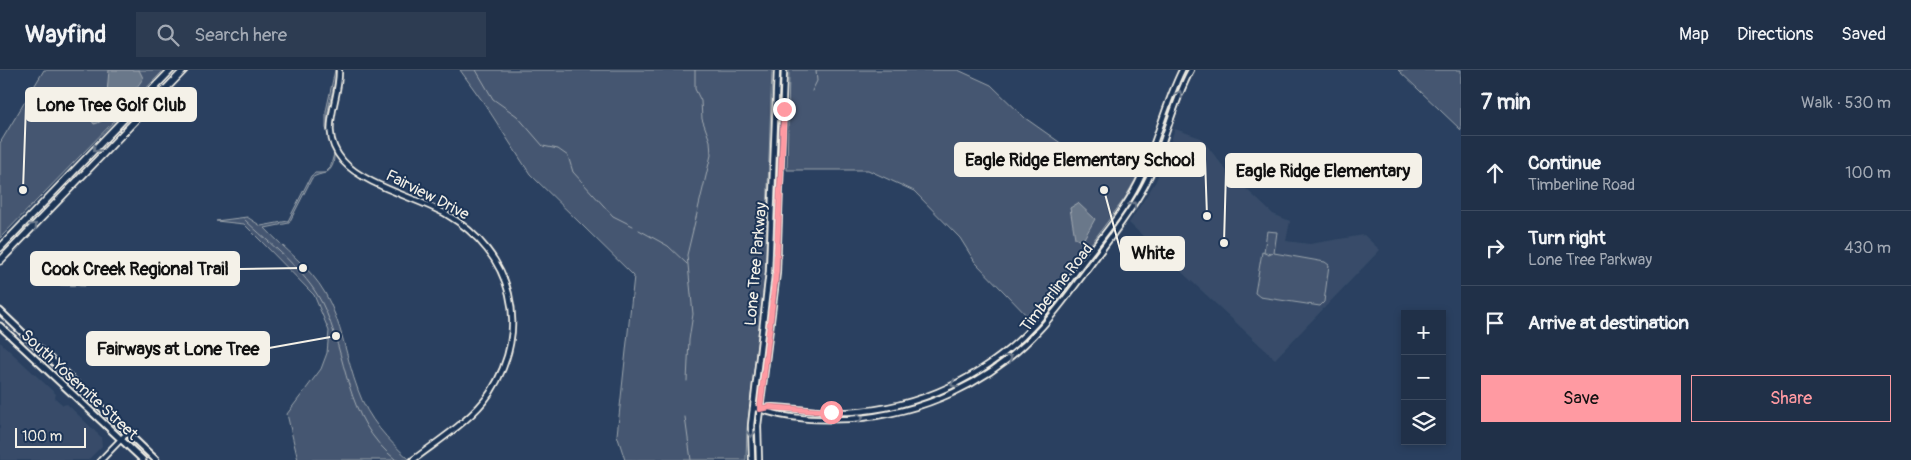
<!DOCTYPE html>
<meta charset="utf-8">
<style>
:root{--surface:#203048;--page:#2d3c52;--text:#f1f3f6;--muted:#a2a9b4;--line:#3d4b60;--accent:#ff9aa2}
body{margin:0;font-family:Pangolin,sans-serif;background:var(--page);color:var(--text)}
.controls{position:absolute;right:15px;bottom:15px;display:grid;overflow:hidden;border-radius:0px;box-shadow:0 2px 8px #0003}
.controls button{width:45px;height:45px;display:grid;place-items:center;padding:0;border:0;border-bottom:1px solid var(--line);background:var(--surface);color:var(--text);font:25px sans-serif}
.scale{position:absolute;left:15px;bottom:12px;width:71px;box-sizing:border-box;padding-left:5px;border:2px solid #f4f1e8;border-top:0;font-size:14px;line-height:18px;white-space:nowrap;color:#f4f1e8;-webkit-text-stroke:4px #1d3557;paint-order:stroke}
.stop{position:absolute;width:15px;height:15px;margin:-11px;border:4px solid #ff9aa2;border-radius:50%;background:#fff}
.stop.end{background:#ff9aa2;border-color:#fff;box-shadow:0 1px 5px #0008}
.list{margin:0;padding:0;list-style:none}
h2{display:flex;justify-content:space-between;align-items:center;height:65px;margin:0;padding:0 20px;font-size:21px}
h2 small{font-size:16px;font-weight:400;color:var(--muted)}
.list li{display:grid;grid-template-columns:32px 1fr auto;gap:15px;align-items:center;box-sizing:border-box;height:75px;padding:0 20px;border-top:1px solid var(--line)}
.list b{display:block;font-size:19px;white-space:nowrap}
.list p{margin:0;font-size:16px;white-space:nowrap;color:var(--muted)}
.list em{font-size:16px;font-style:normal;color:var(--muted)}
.actions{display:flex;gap:10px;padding:15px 20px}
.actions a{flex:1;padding:11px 0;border:1px solid var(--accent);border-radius:0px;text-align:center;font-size:18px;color:var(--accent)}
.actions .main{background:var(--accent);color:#111}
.icon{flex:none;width:28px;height:28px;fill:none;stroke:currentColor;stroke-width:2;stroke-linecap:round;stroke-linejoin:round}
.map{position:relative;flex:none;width:1461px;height:390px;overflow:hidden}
header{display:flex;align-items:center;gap:30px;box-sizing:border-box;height:70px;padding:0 25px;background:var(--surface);border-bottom:1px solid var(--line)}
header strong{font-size:24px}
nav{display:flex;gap:28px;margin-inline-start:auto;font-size:18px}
.search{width:350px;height:45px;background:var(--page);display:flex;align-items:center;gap:12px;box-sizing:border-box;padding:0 18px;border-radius:0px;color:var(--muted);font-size:19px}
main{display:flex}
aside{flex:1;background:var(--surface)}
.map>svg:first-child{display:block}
.built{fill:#374c69}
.green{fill:#445771;stroke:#9ca4ac}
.water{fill:#6a788a;stroke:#a1a8b0}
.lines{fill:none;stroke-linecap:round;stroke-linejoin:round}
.stream{stroke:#a1a8b0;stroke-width:1}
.tertiary-casing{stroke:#f4f1e8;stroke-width:8}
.secondary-casing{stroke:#f4f1e8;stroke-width:9}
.primary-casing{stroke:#f4f1e8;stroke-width:9}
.tertiary{stroke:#1d3557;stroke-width:4.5}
.secondary{stroke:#1d3557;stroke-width:5}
.primary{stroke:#1d3557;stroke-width:5.5}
.oneway{stroke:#68778a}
.route{stroke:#ff9aa2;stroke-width:6}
.labels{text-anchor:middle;stroke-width:4;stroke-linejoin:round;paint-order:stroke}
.street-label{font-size:16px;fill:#f4f1e8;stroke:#1d3557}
.leader{fill:none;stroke:#f4f1e8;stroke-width:2}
.callout-dot{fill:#f4f1e8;stroke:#1d3557;stroke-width:2}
.callout{fill:#f4f1e8;stroke:#f4f1e8;stroke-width:2}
.callout-label{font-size:18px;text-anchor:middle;font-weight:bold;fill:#111}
</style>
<header>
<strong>Wayfind</strong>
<div class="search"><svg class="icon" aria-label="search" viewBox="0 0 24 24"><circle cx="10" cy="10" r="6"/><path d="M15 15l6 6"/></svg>Search here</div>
<nav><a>Map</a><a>Directions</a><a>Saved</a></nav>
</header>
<main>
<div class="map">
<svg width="1461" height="390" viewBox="0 0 1461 390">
<rect width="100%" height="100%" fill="#2a4060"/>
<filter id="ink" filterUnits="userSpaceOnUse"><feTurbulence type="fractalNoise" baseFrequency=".02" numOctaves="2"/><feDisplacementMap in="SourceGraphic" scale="10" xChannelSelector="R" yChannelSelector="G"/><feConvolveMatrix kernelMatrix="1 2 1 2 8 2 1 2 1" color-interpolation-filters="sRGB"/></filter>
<g filter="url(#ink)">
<g class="built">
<polygon points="1175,59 1201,68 1226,100 1273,144 1290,151 1286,171 1310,174 1364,165 1380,180 1275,289 1129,153 1156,111"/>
<polygon points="0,272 56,324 55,328 63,335 67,334 101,367 102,376 88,390 0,390"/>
</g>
<g class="green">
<polygon points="44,0 164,0 0,168 0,73"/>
<path d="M335,0C338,11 328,31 328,45C328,60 337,82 333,94C329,106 320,102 312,108L289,153L265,158C284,179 311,198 325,223C342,253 346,288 358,320C368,349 388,370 410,390H298L287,344L321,299L327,283L329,261L314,225L261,171L244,154L216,151L247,147L261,156L288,151L311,106L315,103H325L330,98L334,84L326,58V41Z"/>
<polygon points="460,0 772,0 765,206 747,359 746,390 625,390 617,365 634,206 530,104 486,36"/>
<polygon points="789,0 958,0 991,15 1025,48 1062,74 1089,88 1138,105 1125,128 1033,252 975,192 960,168 914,121 868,100 787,100"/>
<polygon points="1398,0 1461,0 1461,60"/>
<polygon points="1267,161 1277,162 1274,183 1325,192 1329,195 1324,232 1320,236 1260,227 1255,223 1262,182 1269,185 1273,183 1264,182"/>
<polygon points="61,203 86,204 85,216 60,215"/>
</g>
<g class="water">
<path d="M109,0H139L143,8C137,20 106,53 94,54L87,44L107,23Z"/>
<polygon points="1078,133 1095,149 1082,172 1075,168 1070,138"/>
</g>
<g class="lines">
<g class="stream">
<polyline points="476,0 493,29 517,46 543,76 558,79 568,86 573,102 613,146 633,156"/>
<polyline points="812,21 817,11 816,0"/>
<polyline points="128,27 131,31"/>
<path d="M244,149C271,175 305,200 322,233C349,287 343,348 396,390"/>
<polyline points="639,160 668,176 687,194"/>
<polyline points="687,311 689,270 693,244 687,185 711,85 710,71 702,49 701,31 695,19 695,0"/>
<polyline points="685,347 691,390"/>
</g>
<g class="tertiary-casing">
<g id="tertiary">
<path d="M339,0C340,33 317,60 343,91C364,115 417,128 446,144C513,183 532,258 490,323C472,350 439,370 413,390"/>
<path d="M753,338C760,339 766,337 772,337C797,338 822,343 848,342C918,339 988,306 1035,254C1051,236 1065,216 1079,197C1099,170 1123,143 1138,113C1156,76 1164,36 1182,0"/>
<path d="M760,339C788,350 821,350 850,349C922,344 991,313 1040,259C1058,240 1073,218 1089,197C1107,172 1128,146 1143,119C1164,82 1170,38 1191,0"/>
<polyline points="101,390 128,362"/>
<polyline points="752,390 751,355 769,202 777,0"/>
<polyline points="759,390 758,356 777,203 784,0"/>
</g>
</g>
<g class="secondary-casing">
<g id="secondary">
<polyline points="0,241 156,390"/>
<polyline points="0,256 143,390"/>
</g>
</g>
<g class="primary-casing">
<g id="primary">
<polyline points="0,178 171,0"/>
<polyline points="0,191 184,0"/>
</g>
</g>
<use href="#tertiary" class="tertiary"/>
<use href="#secondary" class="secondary"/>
<use href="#primary" class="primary"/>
</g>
<defs><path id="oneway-chevron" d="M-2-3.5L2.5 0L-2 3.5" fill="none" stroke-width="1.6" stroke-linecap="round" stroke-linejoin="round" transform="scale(1.25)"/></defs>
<g class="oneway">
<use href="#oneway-chevron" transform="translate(1179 24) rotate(-67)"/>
<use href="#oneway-chevron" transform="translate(96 79) rotate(134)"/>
<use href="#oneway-chevron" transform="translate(1133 135) rotate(-55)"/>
<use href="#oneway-chevron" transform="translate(34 156) rotate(-46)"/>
<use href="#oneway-chevron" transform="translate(1009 288) rotate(-37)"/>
<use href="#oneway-chevron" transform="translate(954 314) rotate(153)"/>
<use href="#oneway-chevron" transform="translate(860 348) rotate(-5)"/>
<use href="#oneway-chevron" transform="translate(751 364) rotate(92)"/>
</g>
</g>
<g class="lines" filter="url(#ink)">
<polyline class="route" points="784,39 776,203 760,339 770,337 831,342"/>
</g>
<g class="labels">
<g class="street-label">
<text transform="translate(428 124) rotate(27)" y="6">Fairview Drive</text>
<text transform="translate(755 194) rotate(-85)" y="6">Lone Tree Parkway</text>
<text transform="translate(1056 217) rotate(-52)" y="6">Timberline Road</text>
<text transform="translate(80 314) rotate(43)" y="6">South Yosemite Street</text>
</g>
</g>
<path class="leader" d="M23 120L26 35M1207 146L1205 89M1224 173L1226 101M1104 120L1121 183M303 198L239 199M336 266L269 278"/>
<g class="callout-dot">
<circle cx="23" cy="120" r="5"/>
<circle cx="1207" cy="146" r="5"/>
<circle cx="1224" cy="173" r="5"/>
<circle cx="1104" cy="120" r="5"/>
<circle cx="303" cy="198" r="5"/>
<circle cx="336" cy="266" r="5"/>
</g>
<g class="callout">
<rect x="26" y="18" width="170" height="33" rx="5"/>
<rect x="955" y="73" width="250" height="33" rx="5"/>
<rect x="1226" y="84" width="195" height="33" rx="5"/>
<rect x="1121" y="167" width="63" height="33" rx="5"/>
<rect x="31" y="182" width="208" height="33" rx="5"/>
<rect x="87" y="262" width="182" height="33" rx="5"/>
</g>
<g class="callout-label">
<text x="111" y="41">Lone Tree Golf Club</text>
<text x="1080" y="96">Eagle Ridge Elementary School</text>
<text x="1323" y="107">Eagle Ridge Elementary</text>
<text x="1153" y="189">White</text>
<text x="135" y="205">Cook Creek Regional Trail</text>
<text x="178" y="285">Fairways at Lone Tree</text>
</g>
</svg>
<div class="controls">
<button>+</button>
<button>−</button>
<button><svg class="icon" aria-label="layers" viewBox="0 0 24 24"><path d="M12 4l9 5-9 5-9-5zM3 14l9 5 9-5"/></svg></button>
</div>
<div class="scale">100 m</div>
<div class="stop" style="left:831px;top:342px"></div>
<div class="stop end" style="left:784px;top:39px"></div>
</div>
<aside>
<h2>7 min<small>Walk · 530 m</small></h2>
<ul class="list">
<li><svg class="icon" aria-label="ahead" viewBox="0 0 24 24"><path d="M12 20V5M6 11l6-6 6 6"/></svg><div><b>Continue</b><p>Timberline Road</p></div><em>100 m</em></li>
<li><svg class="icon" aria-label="right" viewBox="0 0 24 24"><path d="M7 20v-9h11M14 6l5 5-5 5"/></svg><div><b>Turn right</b><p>Lone Tree Parkway</p></div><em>430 m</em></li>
<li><svg class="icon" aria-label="arrive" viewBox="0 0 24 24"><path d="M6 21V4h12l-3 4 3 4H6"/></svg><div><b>Arrive at destination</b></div></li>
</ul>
<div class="actions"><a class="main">Save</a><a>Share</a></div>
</aside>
</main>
